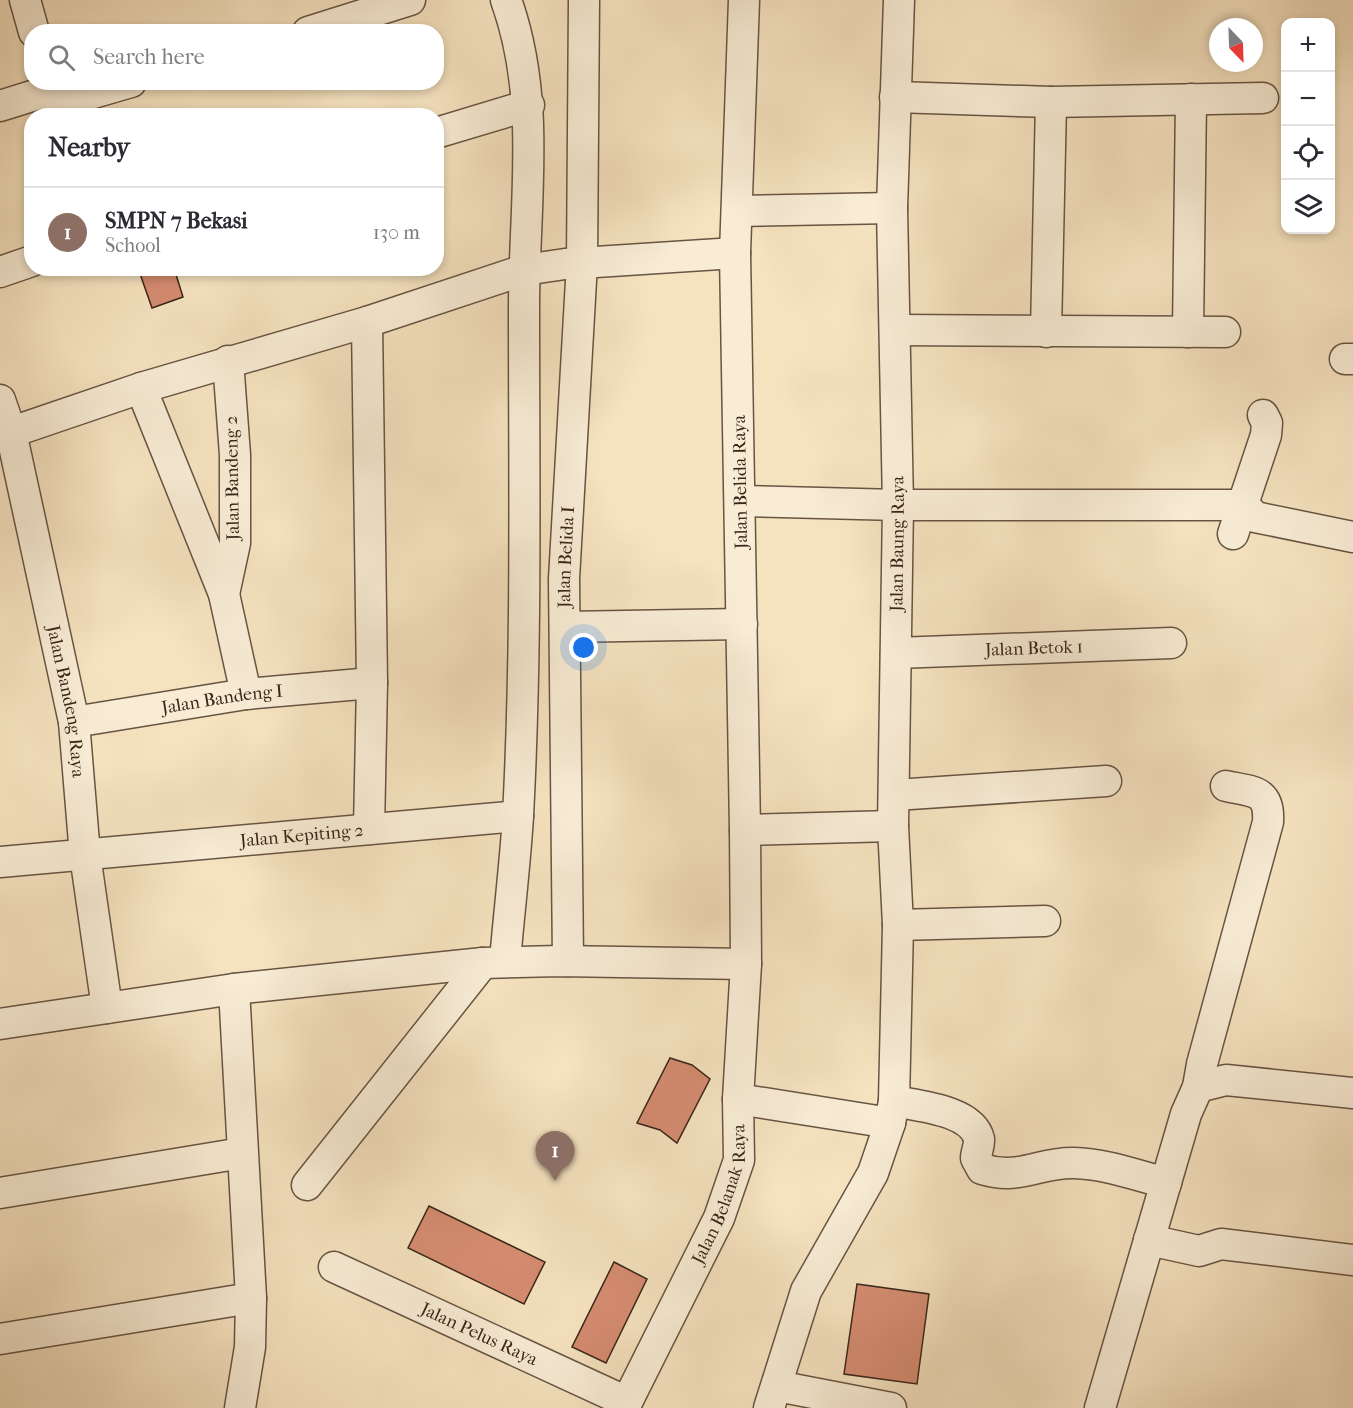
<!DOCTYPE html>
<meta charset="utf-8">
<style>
:root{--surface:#fff;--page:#f2f2f3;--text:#2b2b33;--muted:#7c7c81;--line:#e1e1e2;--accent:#d93025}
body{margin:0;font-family:"IM FELL French Canon",serif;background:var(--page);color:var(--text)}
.controls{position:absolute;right:18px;top:18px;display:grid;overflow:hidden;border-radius:12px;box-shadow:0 3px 9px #0003}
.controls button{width:54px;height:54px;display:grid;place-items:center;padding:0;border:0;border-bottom:2px solid var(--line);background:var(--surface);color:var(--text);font:30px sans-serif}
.compass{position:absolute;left:1209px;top:18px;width:54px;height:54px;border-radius:50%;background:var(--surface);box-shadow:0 3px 9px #0003;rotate:157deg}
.you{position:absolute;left:584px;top:648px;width:21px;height:21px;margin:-15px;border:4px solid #fff;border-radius:50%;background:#1a73e8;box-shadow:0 0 0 9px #1a73e833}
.badge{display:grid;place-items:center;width:39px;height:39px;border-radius:50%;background:var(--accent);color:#fff;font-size:20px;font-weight:700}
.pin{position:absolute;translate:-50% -50px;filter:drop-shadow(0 2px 3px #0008)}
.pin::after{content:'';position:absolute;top:32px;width:21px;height:18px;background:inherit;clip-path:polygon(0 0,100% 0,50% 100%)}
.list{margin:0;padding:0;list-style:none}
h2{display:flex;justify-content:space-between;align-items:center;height:78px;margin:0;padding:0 24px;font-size:26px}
h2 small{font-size:20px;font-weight:400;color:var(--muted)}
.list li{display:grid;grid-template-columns:39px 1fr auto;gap:18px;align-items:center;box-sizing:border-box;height:90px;padding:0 24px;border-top:2px solid var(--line)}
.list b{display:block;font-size:22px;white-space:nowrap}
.list p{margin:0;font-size:20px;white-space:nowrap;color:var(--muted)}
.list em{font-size:20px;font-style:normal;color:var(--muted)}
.icon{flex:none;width:33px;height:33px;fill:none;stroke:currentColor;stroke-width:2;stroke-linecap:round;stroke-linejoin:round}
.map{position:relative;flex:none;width:1353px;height:1408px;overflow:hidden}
.search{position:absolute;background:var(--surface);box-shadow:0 3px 9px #0003;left:24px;top:24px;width:420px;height:66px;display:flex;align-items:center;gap:15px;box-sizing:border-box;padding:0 21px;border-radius:24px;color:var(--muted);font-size:22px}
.panel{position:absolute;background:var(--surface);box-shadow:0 3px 9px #0003;left:24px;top:108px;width:420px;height:168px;border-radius:24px}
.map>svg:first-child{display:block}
.building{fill:#d58c71;stroke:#39251a;stroke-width:1.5}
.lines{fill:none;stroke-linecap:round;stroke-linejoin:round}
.minor-casing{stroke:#685443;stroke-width:33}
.minor{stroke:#f8ecd5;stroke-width:30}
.labels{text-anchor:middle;stroke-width:6;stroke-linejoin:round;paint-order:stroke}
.street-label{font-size:18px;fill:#39251a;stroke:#f8ecd5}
</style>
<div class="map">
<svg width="1353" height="1408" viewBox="0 0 1353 1408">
<rect width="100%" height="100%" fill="#f5e2bf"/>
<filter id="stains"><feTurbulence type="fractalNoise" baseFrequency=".00333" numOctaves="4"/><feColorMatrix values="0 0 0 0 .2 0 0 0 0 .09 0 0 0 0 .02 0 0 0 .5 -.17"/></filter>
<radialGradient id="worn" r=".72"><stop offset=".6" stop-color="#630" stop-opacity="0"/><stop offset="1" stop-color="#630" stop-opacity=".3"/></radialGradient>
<g class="building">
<polygon points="138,268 174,268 183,297 152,308"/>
<polygon points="670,1058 692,1065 710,1079 677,1143 660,1130 637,1123"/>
<polygon points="429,1206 545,1262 524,1304 408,1248"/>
<polygon points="614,1262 647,1279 606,1363 572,1347"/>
<polygon points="857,1284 929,1294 917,1384 844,1374"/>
</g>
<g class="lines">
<g class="minor-casing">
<g id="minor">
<polyline points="25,0 34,32"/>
<polyline points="308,32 410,0"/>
<polyline points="895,97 1051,102 1263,98"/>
<polyline points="55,104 131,82"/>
<polyline points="0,106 51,90"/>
<polyline points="436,133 529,105"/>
<polyline points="737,211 892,208"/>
<polyline points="0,272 32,261"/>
<polyline points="367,322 372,683 369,829"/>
<polyline points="896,330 1225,332"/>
<polyline points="1046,332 1051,102"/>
<polyline points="1188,332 1191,99"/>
<polyline points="1345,359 1353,359"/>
<polyline points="141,388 224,594 246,694"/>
<path id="s1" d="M0,400L11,432L74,722L85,855L107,1008"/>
<polyline points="0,436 141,388 367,322 524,270 565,264 735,253"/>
<polyline points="740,501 898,505 1244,505 1255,517 1353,537"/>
<polyline points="1233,534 1266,435 1267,423 1263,415"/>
<polyline points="224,594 235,543 235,455 228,361"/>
<polyline points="565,627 742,624"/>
<path id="s2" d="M896,653L1171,643"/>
<path id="s3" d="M74,722L246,694L372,683"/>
<polyline points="895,795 1106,781"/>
<polyline points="745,830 893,826"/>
<path id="s4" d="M0,862L518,816"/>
<polyline points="898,925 1045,921"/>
<path d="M505,961C509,913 515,865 518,816C527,647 524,476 524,307C524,203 542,100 506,0"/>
<path id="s5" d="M568,961L564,579L582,263L584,0"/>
<polyline points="234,989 251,1298 250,1347 240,1408"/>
<polyline points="0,1024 234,989 483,963 559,961 746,964"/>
<path d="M1198,1087L1202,1064L1268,822C1270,789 1252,792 1226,786"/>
<polyline points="738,1099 890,1123"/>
<path d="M894,1101C918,1106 972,1110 979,1139C980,1144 976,1153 976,1158L982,1169C1020,1181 1038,1162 1074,1163C1106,1164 1135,1175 1166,1183"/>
<polyline points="307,1185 483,963"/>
<polyline points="0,1193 242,1153"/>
<polyline points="1149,1240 1199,1251 1221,1244 1353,1260"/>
<path id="s6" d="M334,1267L627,1402"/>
<polyline points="0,1339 251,1298"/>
<polyline points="777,1386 891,1408"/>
<path id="s7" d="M624,1408L719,1218L739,1160L738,1099L746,964L745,830L735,253L744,0"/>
<path id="s8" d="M769,1408L806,1291L873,1173L890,1123L894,1101L898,925L893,826L898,505L892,208L899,0"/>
<polyline points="1100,1408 1186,1114 1198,1087 1226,1080 1353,1093"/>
</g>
</g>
<use href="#minor" class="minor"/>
</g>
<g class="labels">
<g class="street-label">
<text transform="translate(232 478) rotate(-91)" y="6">Jalan Bandeng 2</text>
<text transform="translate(740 482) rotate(-91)" y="6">Jalan Belida Raya</text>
<text dy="6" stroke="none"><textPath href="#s8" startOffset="891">Jalan Baung Raya</textPath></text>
<text dy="6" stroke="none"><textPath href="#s5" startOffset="404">Jalan Belida I</textPath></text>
<text dy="6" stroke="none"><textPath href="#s2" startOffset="138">Jalan Betok 1</textPath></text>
<text dy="6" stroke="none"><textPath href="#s3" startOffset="150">Jalan Bandeng I</textPath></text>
<text dy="6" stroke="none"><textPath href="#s1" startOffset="309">Jalan Bandeng Raya</textPath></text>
<text dy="6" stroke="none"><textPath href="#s4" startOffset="303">Jalan Kepiting 2</textPath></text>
<text dy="6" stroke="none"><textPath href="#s7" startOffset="236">Jalan Belanak Raya</textPath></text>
<text dy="6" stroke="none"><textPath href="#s6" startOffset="160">Jalan Pelus Raya</textPath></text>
</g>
</g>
<rect width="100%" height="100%" filter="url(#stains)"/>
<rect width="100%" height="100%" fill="url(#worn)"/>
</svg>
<div class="controls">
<button>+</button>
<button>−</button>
<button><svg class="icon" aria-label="locate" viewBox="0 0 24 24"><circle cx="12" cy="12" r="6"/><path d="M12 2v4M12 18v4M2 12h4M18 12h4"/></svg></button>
<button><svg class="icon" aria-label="layers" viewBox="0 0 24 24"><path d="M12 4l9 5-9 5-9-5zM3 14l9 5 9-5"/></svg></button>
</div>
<svg class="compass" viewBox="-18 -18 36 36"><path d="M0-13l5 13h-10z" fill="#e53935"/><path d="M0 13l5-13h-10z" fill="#7c7c81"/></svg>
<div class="you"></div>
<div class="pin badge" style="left:555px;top:1181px;background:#8d6e63">1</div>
<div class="search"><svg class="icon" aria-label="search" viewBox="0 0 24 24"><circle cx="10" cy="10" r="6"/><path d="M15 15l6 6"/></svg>Search here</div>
<section class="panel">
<h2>Nearby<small></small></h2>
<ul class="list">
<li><span class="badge" style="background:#8d6e63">1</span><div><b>SMPN 7 Bekasi</b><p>School</p></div><em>130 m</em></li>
</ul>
</section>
</div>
